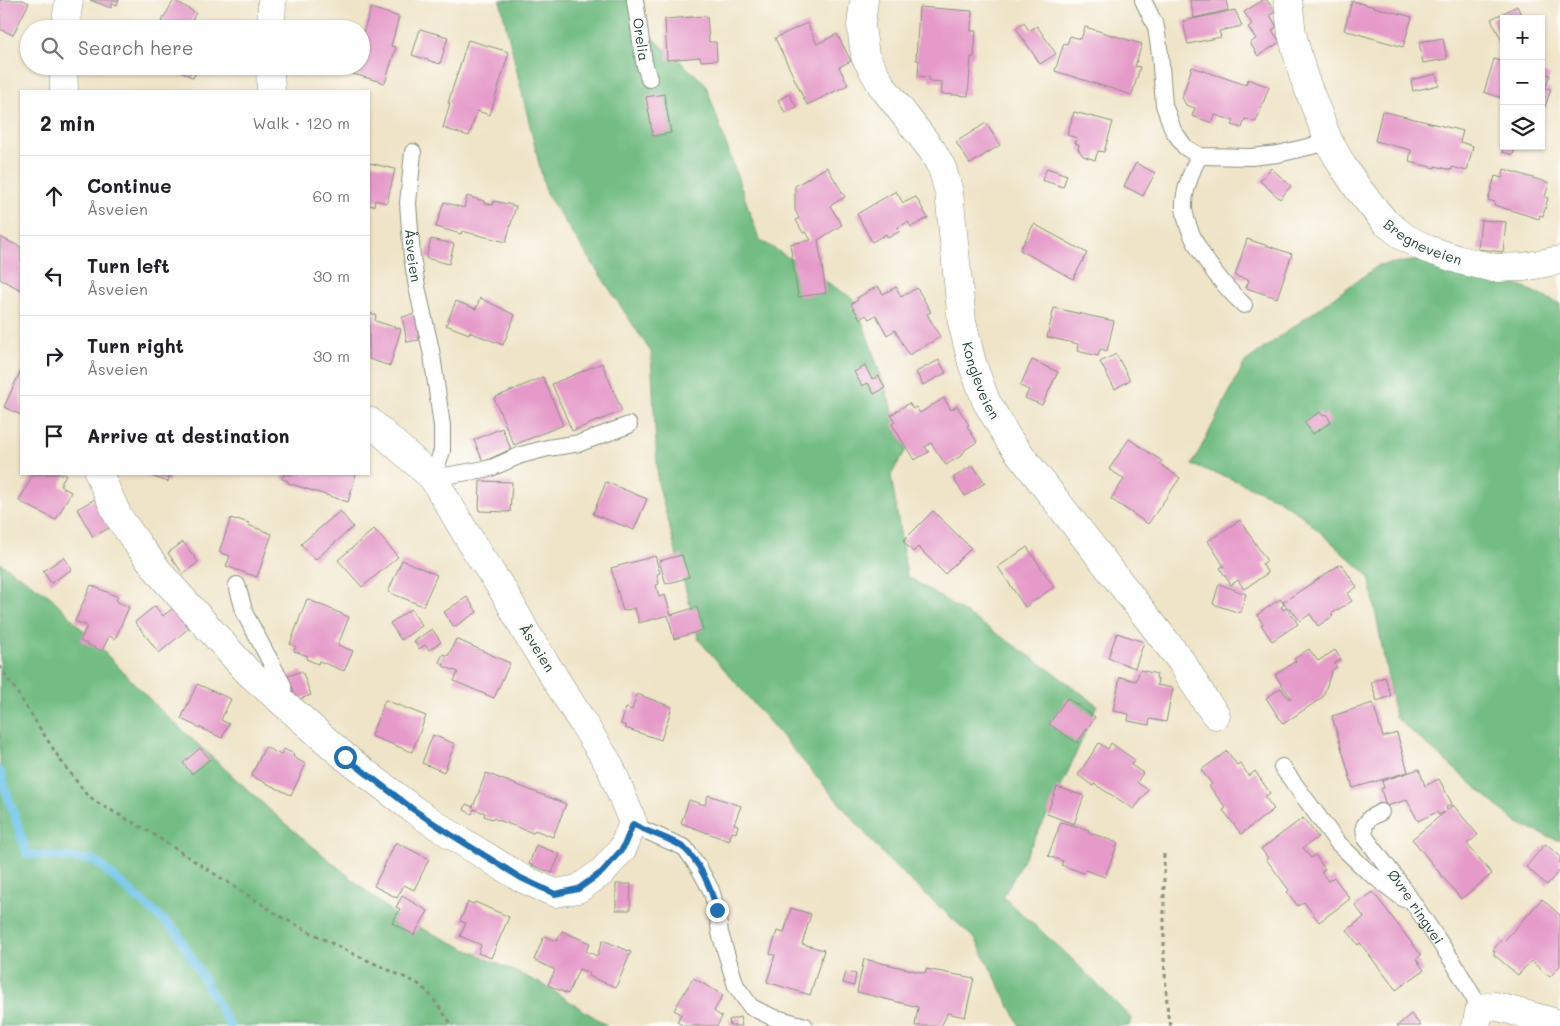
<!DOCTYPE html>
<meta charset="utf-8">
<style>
:root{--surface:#fff;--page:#f6f6f6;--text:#202124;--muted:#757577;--line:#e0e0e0}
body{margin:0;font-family:Mali,sans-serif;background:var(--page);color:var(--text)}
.controls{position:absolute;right:15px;top:15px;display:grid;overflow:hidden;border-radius:0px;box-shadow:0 1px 4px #0004}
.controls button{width:45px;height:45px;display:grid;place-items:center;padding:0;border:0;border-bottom:1px solid var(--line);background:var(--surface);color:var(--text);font:25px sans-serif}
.stop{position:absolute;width:15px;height:15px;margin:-11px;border:4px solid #1f6fb2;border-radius:50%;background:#fff}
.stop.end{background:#1f6fb2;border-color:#fff;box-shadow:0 1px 5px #0008}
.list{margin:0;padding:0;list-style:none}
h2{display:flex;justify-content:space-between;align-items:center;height:65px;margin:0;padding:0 20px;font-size:21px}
h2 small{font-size:16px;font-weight:400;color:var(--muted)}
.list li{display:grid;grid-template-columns:32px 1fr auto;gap:15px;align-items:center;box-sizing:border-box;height:80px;padding:0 20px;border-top:1px solid var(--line)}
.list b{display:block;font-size:19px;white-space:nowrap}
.list p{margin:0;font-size:16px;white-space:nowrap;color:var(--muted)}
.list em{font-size:16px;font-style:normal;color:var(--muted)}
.icon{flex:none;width:28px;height:28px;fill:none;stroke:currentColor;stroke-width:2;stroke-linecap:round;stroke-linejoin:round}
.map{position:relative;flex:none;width:1560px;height:1026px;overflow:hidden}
.search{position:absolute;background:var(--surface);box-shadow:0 1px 4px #0004;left:20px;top:20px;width:350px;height:55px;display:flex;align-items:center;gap:12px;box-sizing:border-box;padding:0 18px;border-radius:28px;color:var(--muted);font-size:19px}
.panel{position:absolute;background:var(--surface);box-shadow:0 1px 4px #0004;left:20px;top:90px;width:350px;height:385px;border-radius:0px}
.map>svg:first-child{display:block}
.forest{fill:#73bd84;stroke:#497d5c}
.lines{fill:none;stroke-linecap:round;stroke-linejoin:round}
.stream{stroke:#6dc3ea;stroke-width:9}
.building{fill:#e59ac9}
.service-casing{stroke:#87907e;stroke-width:18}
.minor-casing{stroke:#87907e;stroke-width:29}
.path{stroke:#87907e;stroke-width:3;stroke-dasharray:4 4;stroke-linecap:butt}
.service{stroke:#fff;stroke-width:16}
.minor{stroke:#fff;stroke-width:28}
.route{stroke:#1f6fb2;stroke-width:6}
.labels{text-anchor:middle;stroke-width:5;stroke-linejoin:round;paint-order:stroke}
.street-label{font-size:14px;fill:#1f3d34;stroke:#fdfcf7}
</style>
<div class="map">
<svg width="1560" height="1026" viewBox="0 0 1560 1026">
<rect width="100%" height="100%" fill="#fdfcf7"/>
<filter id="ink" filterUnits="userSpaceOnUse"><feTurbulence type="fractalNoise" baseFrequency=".02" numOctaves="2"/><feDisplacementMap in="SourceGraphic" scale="10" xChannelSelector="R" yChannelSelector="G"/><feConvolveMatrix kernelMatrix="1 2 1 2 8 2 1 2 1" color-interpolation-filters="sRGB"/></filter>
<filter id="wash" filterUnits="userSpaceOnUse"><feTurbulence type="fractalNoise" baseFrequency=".0096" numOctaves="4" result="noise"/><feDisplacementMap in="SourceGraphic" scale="20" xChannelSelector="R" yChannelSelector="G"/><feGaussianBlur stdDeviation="1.12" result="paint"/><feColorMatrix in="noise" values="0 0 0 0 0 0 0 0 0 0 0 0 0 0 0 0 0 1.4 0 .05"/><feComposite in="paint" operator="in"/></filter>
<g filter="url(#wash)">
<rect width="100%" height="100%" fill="#efe4c8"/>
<g class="forest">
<path d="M500,0H633L638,26L705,83L759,239L855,300L906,450L891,475L907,576C972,617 1036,658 1097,705L1057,797L1003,897L1069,956L1131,1018L1129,1026H1020L976,940L890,862L699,640L658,483L651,352L546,193Z"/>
<polygon points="1455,256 1560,304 1560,841 1518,824 1395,717 1369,576 1301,515 1276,498 1227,477 1192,465 1245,362 1379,265"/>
<polygon points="0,563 51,597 159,709 281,820 399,918 544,985 608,1026 0,1026"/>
</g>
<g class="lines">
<polyline class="stream" points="0,772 27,854 94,860 177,932 230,1026"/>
</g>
<g id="blocks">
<g class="building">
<polygon points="0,0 23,0 29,3 13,35 0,29"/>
<polygon points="90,0 119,0 117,5 112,3 111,8"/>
<polygon points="174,0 196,13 190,24 199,29 164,29 165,27 160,24"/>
<polygon points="1190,0 1226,0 1228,10 1194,18"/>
<polygon points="1263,0 1267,0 1275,12 1270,15 1277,27 1272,30 1280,42 1258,56 1250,43 1256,39 1248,27 1252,24 1244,12"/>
<polygon points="1352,1 1412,17 1403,47 1344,30"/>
<polygon points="1517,6 1523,19 1504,19 1504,45 1491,19"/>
<polygon points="919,7 972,11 971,31 976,31 974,57 971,57 968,96 941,94 942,82 929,81 929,77 918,76 919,60 916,60"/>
<polygon points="371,8 399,17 391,46 396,47 385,83 353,74 355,66 361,66 361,39"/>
<polygon points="1235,10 1242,26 1219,31 1221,37 1188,44 1183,21"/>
<polygon points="707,16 709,42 716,42 717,60 701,61 700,57 667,60 665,19"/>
<polygon points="1024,22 1029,31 1037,26 1056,54 1040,64 1016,28"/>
<polygon points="807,23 817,44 837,34 851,61 839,67 848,85 807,105 775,38"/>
<polygon points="1085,27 1142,44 1135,66 1140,67 1132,95 1055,71 1064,43 1067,44 1070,36 1081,39"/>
<polygon points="420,29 448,37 440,64 412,55"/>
<polygon points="1443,38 1447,59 1423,63 1419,42"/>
<polygon points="468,40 509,52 490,115 477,111 469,136 443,128 450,103 448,103"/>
<polygon points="1494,59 1504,62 1504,99 1484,92"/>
<polygon points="171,66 203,66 200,72 197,71 193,78"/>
<polygon points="1192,67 1246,85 1248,79 1269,87 1256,122 1245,119 1242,128 1232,125 1234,121 1215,115 1212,123 1192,116 1195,108 1186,105 1182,97"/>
<polygon points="1541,72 1550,75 1545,88 1551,89 1545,107 1541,106"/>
<polygon points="1436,74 1439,85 1413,91 1411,80"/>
<polygon points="664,94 671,133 653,136 646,97"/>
<polygon points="789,94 797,107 785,113 778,100"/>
<polygon points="1382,111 1463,131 1460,142 1473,146 1467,171 1452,167 1452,170 1435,166 1435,168 1409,162 1411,150 1375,141"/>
<polygon points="1074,112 1113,122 1104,152 1098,151 1095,160 1083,156 1078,149 1079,145 1075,143 1077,138 1067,135"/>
<polygon points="986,123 1000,145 970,164 956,142"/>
<polygon points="1504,146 1516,146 1513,155 1502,152"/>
<polygon points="369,163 395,169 387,203 375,200 374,206 369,205"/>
<polygon points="1136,163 1155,173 1143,196 1124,186"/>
<polygon points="827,167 845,197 830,206 842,225 818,240 826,293 798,297 790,244 811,240 806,232 803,233 796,220 799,218 795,210 795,186"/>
<polygon points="1047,168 1067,175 1063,187 1042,180"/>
<polygon points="1271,168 1291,186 1280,199 1260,181"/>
<polygon points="1504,169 1549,183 1545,197 1548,198 1543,216 1540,215 1539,219 1494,205 1495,202 1488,200 1495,176 1502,178"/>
<polygon points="896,191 903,203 916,197 928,218 911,227 908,222 897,228 900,231 888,238 886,234 872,242 857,214"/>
<polygon points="467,196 484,201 484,203 493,205 494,201 516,206 506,242 462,231 461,234 436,227 444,202 464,208"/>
<polygon points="1481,220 1506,222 1503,252 1478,249"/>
<polygon points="1034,224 1087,253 1073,279 1020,250"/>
<polygon points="0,237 21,247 21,290 0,279"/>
<polygon points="431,239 454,244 449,264 426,258"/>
<polygon points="1247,239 1292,254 1277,298 1246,288 1249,280 1235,276"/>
<polygon points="878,286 883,294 896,287 901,297 917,288 931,312 927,314 940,337 909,355 895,330 887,335 876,315 869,319 866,315 860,319 851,304 858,300 857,298"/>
<polygon points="480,298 515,315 503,345 469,332 469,334 446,325 456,301 476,309"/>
<polygon points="1054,308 1114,321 1107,351 1100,349 1098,356 1077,351 1078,344 1047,337"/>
<polygon points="369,313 376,315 375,321 401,329 390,366 369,359"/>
<polygon points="415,314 419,340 407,342 402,317"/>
<polygon points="1116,354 1130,380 1115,389 1100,362"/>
<polygon points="939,360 946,373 923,385 916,372"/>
<polygon points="1032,360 1058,372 1042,405 1025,398 1029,390 1020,386"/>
<polygon points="602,363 622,411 572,431 552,384"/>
<polygon points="865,366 872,379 879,376 885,388 874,394 868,383 862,386 854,372"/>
<polygon points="21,370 21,415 4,407"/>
<polygon points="543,377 563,425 514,445 494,398"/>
<polygon points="944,398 951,410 957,406 969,425 967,426 977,442 966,449 961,456 946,465 931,443 925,447 929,452 914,460 892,424 895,422 891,415 909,403 913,409 916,407 920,413"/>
<polygon points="1320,412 1323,416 1326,414 1331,422 1313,434 1304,422"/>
<polygon points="502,428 511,449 483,462 474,440"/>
<polygon points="1129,439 1162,461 1160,464 1180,478 1148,524 1111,499 1124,479 1109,469"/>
<polygon points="973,465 985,483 965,496 953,478"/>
<polygon points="33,474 66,474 60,486 71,492 56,520 19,501"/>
<polygon points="148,474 170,474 168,482 148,475"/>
<polygon points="284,474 356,474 348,502 288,483 288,481 282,479"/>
<polygon points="480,481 512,482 510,512 479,511"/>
<polygon points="606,482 647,499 634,530 593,514"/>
<polygon points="95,499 111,527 93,537 77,509"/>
<polygon points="340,511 353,527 315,560 301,544"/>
<polygon points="933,511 971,548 945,574 918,547 913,552 903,541"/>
<polygon points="231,518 236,520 237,519 249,523 248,525 272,534 257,577 226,566 230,556 219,552"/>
<polygon points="1240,520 1267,561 1262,564 1268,573 1244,589 1238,580 1231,585 1220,568 1224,566 1208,541"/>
<polygon points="374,529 398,557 362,587 338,560"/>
<polygon points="183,542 198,562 183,574 168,553"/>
<polygon points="1027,547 1054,587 1025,607 998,567"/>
<polygon points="682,555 689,577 666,584 659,561"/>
<polygon points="655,556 660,573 657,574 659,584 656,585 659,597 665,595 671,615 697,607 703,630 674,639 668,615 639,623 635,608 623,611 611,568"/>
<polygon points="64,557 72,569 51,583 43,571"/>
<polygon points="402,560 437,575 423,606 388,592"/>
<polygon points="1341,564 1357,587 1347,594 1352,601 1331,614 1333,616 1318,626 1310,614 1300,621 1290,608 1288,609 1283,602"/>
<polygon points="1219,584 1246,594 1240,613 1213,604"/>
<polygon points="91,585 118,597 116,601 129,607 115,639 109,636 102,651 80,641 87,626 75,621"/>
<polygon points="467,597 477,612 454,627 444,612"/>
<polygon points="307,599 349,617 338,645 353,651 344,671 319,661 318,664 306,659 308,656 294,651 296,647 290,644"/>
<polygon points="1280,599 1284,604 1281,607 1283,610 1287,608 1298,624 1272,641 1261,625 1263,624 1257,615"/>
<polygon points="155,606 163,616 173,608 189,628 159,653 135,622"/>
<polygon points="411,609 422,626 401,640 390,623"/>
<polygon points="432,629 441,642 429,650 425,645 419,649 414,641"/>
<polygon points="1117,633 1144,642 1135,668 1108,658"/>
<polygon points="456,639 510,663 494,698 454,681 458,672 443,666 444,664 439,662 443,654 448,656"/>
<polygon points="1309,649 1318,661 1335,650 1341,659 1334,664 1337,667 1332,670 1323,697 1283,724 1266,698 1281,688 1289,699 1291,698 1275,675 1296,661 1294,659"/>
<polygon points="1140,670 1157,674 1156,678 1158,679 1157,685 1173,688 1166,722 1150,719 1149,725 1128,721 1129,714 1113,711 1120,677 1136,681"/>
<polygon points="302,671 311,695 297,700 288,676"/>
<polygon points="1385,677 1391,696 1377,701 1371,682"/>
<polygon points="197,684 231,699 221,720 229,724 222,738 181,719"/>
<polygon points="637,694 672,707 661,740 625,728 626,726 621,724 626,708 632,710"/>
<polygon points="1067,698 1095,717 1077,743 1049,724"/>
<polygon points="385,700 426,716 412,752 371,736"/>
<polygon points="1373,703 1383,737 1397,733 1408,772 1353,788 1332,716"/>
<polygon points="433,735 455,744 444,772 422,763"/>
<polygon points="1099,743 1108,749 1111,743 1135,760 1131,765 1143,773 1137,782 1148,790 1134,809 1094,784 1093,786 1078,775"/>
<polygon points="265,747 281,755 284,749 294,754 293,757 306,764 291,795 251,776"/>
<polygon points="200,748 210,759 192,774 183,763"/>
<polygon points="1227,751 1237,765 1240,763 1249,776 1255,771 1270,793 1265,797 1274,809 1241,834 1223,810 1226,808 1209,786 1212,784 1201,770"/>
<polygon points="1419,769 1425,786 1439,779 1452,804 1446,807 1447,810 1453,805 1478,835 1467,844 1492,874 1461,899 1412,839 1445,812 1439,815 1437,812 1418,821 1407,800 1386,806 1381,789 1384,788 1382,781"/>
<polygon points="486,773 566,804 553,837 535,830 533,833 493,818 492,819 484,816 485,813 474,809 472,814 464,810 466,804 473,807"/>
<polygon points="1057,787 1084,796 1074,824 1047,814"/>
<polygon points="708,795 741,806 734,824 738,825 736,833 732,832 729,841 681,823 689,800 705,805"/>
<polygon points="1303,818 1318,837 1303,848 1311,858 1315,855 1325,869 1321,872 1328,881 1334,877 1350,899 1319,922 1304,902 1298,906 1287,892 1289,890 1266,859 1268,858 1261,849"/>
<polygon points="1061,822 1089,830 1088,832 1118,843 1105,877 1085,870 1084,873 1061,865 1063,861 1048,856"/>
<polygon points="396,842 429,859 414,890 404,885 397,898 374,886"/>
<polygon points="1545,844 1560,856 1560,870 1547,885 1526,867"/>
<polygon points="536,845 560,854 552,873 529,864"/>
<polygon points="616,884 631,884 630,910 616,910"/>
<polygon points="1373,892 1421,955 1416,959 1424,970 1396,990 1360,943 1358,945 1347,930 1364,917 1355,905"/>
<polygon points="402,896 428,911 414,935 392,923 400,909 396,907"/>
<polygon points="1542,899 1560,915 1560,966 1550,977 1531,961 1518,975 1493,954 1495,952 1493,950 1502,939 1504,941"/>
<polygon points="468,902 474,904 475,902 509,917 491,958 478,953 481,945 460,936 466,923 460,921"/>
<polygon points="791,908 811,914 802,944 824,950 810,995 767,982 775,955 770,954 777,931 784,933"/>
<polygon points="562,931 590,943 586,951 597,956 603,940 631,952 616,987 588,976 590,973 579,969 568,994 548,985 555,970 534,960 544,936 557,941"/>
<polygon points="864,959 925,973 926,969 974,978 965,1017 947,1013 946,1017 941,1026 915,1026 918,1007 857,992"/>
<polygon points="846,972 856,974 854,986 843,983"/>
<polygon points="693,978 723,995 714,1011 722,1017 717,1026 684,1026 677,1022 681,1014 674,1010"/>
<polygon points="1411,1014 1421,1026 1397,1026"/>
<polygon points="740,1017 742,1026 730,1026 729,1020"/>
</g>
</g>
</g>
<g filter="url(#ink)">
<use href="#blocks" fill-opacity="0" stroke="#87907e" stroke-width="1"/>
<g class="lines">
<g class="service-casing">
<g id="service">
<path id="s1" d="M635,0L644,62L649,79"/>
<polyline points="1143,0 1156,27 1160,54 1164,105 1173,130 1185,147 1199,156 1251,157 1278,154 1329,142"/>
<path id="s2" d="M413,152L408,203L412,257L417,287L432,355L442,426V451L437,465L430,474"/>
<path d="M1199,156C1192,169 1183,193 1184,208C1188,242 1220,283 1244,305"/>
<polyline points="433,478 491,468 521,455 548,448 580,443 629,425"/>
<polyline points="237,585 245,614 283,685 284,704"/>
<polyline points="1282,767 1337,842 1367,871 1404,899"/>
<path id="s3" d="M1381,812L1370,818L1364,826L1365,837L1399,882L1453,962L1480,1008"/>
<polyline points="633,823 644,830 685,848 699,868 711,890 717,910 720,933 736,986 751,1007 772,1017 805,1026"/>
</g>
</g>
<g class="minor-casing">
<g id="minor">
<path id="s4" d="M864,0L861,26L865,56L882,86L932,150L942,168L949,192L962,322L972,363L986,401L1009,440L1181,661L1204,699L1216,715"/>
<path id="s5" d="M1288,0L1292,34L1303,75L1329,142L1342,165L1359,190L1385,222L1406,238L1427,249L1460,260L1494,268L1524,267L1560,260"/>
<polyline points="65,29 69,0"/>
<polyline points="271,29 272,0"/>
<polyline points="63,66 64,91"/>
<polyline points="270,66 271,91"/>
<polyline points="99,474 118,516 139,546 163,577 248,672 345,757 414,810 450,834 521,878 555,893 578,889 602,872 623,848 633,823 610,766 527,634 504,592 477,552 433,478 369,421"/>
<polyline points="1476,1026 1480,1008 1495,1006 1560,1024"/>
</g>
</g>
<g class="path">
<polyline points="0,666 61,761 87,795 98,803 148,831 283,918 343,949 417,983 428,992 453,1026"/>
<polyline points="1164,854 1164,959 1168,1016 1171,1026"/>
</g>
<use href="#service" class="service"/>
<use href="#minor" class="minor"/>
</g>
</g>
<g class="lines" filter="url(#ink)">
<path class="route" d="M345,757L414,810L450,834L521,878L555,894L578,889L602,872L623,848L633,824C648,833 674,839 685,849C702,865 711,889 717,910"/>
</g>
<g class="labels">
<g class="street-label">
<text dy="5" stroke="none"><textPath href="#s1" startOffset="40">Orelia</textPath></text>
<text dy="5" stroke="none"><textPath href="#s5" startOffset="290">Bregneveien</textPath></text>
<text dy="5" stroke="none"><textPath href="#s2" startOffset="104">Åsveien</textPath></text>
<text dy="5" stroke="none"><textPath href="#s4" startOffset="410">Kongleveien</textPath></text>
<text transform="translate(537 648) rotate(58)" y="5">Åsveien</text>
<text dy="5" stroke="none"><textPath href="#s3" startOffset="120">Øvre ringvei</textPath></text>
</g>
</g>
</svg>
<div class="controls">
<button>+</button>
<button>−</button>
<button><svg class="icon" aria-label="layers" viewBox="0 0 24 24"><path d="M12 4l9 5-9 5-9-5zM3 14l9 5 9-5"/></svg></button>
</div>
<div class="stop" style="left:345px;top:757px"></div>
<div class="stop end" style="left:717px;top:910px"></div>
<div class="search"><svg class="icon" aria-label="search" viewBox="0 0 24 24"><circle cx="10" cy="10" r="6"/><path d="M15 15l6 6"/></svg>Search here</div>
<section class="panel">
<h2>2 min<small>Walk · 120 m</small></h2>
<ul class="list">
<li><svg class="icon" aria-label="ahead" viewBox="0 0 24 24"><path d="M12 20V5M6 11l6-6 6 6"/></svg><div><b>Continue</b><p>Åsveien</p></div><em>60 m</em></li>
<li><svg class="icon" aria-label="left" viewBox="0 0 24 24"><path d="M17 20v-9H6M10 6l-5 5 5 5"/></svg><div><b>Turn left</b><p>Åsveien</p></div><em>30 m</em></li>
<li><svg class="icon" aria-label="right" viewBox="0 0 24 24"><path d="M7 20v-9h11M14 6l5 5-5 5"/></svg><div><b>Turn right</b><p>Åsveien</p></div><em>30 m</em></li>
<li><svg class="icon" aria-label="arrive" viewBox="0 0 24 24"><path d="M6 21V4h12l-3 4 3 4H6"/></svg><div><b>Arrive at destination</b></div></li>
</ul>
</section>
</div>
